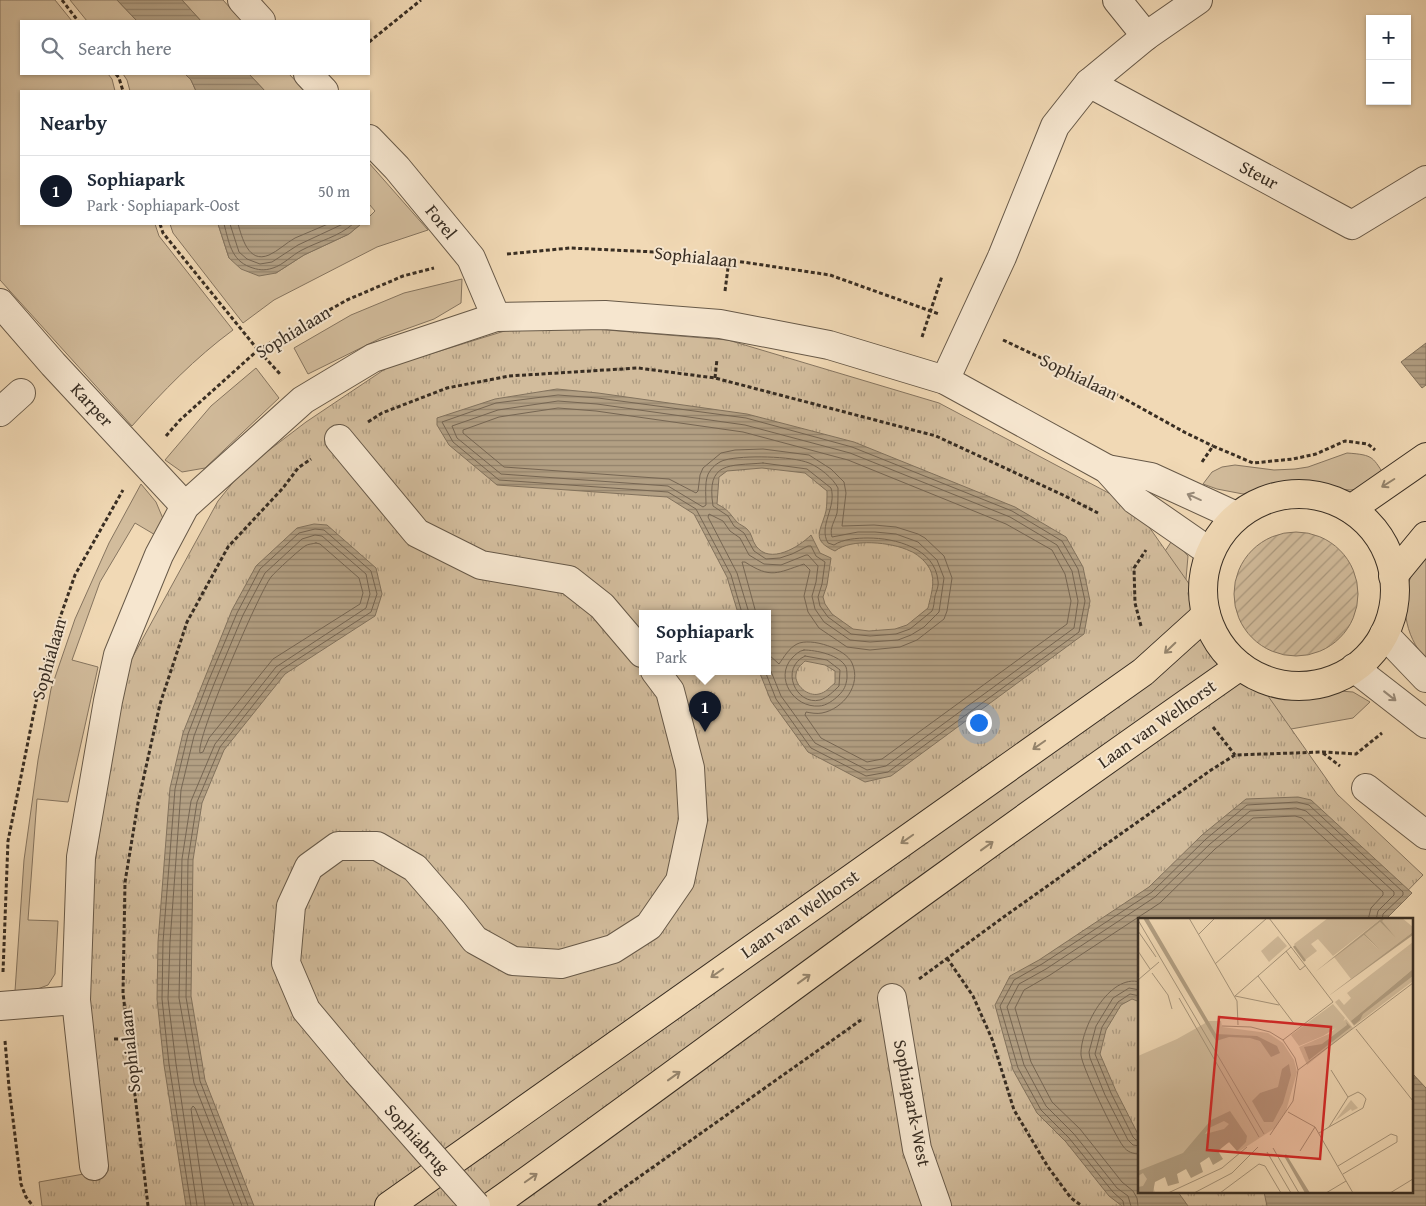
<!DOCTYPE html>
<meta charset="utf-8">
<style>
:root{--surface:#fff;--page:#f6f6f7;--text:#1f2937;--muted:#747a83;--line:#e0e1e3;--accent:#111827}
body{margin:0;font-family:"Gentium Book Plus",serif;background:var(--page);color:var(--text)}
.controls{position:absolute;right:15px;top:15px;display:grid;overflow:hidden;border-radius:0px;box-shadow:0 1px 4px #0004}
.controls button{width:45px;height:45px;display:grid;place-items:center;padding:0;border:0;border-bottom:1px solid var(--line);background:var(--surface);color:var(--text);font:25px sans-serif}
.you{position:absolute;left:978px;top:722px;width:18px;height:18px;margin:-12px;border:4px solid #fff;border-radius:50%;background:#1a73e8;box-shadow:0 0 0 8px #1a73e833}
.badge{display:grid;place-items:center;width:32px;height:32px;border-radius:50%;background:var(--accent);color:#fff;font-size:16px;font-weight:700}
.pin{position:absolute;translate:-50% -41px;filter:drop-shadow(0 1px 2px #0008)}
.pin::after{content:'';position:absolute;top:26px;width:18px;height:15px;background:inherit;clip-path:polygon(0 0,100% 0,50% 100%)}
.popup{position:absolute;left:639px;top:610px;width:132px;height:65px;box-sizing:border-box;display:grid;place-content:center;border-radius:0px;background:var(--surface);filter:drop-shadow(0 1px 4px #0005);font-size:16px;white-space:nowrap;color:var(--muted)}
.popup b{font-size:19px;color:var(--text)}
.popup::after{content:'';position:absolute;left:50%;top:100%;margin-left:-10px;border:10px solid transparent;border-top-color:var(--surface)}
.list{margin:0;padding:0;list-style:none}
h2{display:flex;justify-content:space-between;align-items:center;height:65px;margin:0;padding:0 20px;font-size:21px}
h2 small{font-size:16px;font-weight:400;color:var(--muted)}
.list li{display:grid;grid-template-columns:32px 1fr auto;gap:15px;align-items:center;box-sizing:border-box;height:70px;padding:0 20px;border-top:1px solid var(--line)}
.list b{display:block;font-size:19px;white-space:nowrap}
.list p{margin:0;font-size:16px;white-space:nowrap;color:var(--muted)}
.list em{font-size:16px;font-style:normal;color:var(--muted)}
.icon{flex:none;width:28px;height:28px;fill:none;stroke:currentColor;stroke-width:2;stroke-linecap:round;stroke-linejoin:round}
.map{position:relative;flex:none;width:1426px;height:1206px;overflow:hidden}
.search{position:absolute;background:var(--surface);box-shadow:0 1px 4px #0004;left:20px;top:20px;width:350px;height:55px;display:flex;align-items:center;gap:12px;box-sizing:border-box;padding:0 18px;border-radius:0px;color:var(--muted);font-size:19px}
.panel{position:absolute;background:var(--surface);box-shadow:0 1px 4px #0004;left:20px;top:90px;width:350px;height:135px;border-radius:0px}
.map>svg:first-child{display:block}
.grass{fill:#d2bc9c;stroke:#867560}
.park{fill:url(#park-tufts);stroke:#867560;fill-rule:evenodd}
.garden{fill:url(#garden-furrows);stroke:#867560}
.water{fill:url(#water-rules);stroke:#82725d;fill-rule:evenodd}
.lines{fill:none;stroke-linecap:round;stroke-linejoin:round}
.shore{stroke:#766653;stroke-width:1}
.minor-casing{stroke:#675948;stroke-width:30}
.major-casing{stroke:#392e23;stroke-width:30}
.path{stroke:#392e23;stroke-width:3;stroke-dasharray:4 2.5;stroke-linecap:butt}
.minor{stroke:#f6e6cf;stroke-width:28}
.major{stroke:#f1d9b5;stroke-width:28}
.minor-bridge-casing{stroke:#675948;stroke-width:30;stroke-linecap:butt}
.minor-bridge{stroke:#f6e6cf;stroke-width:28}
.oneway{stroke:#95846c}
.oneway2{stroke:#988a79}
.labels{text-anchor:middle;stroke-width:4;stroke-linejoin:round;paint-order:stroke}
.street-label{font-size:18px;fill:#392e23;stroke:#f6e6cf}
.inset-river{fill:none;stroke:#b29f83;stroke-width:2.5}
.inset-road{fill:none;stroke:#a7957b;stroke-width:1}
.view{fill:#d62828;fill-opacity:0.15;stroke:#d62828;stroke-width:2.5}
.inset-edge{fill:none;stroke:#392e23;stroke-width:2.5}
</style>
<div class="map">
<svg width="1426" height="1206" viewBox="0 0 1426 1206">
<defs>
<pattern id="park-tufts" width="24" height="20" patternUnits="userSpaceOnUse" patternTransform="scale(1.25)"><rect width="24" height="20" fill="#d2bc9c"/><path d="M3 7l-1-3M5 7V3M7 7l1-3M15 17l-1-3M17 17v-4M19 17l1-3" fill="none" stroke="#ab997f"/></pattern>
<pattern id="garden-furrows" width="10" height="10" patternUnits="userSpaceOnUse" patternTransform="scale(1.25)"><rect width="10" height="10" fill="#d2bc9c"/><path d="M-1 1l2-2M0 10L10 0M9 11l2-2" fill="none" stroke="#ab997f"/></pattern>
<pattern id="water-rules" width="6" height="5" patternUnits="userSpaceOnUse" patternTransform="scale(1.25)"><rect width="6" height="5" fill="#b29f83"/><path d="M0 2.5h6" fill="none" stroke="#92826b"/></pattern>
</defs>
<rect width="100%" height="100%" fill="#f1d9b5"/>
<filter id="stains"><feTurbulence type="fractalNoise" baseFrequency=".004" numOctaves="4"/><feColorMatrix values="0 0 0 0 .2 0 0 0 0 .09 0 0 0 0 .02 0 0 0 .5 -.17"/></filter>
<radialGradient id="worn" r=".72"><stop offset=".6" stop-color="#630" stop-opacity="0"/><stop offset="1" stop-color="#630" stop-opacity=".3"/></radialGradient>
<g class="grass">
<path d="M0,0H55L72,21H21V74H108L112,79L115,91H21V224H155L159,236L233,330C195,358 163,391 132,426L0,280Z"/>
<polygon points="70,0 117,0 137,21 87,21"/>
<polygon points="182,0 223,0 242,21 201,21"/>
<polygon points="123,74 185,74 191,80 196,91 130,91 127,80"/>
<polygon points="249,74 289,74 305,91 265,91"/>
<polygon points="369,163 428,230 377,247 274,300 243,323 173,233 170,224 218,224 229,258 276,273 304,255 349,234 361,224 369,224 369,217 375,211 369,204"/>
<polygon points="462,279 461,303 434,319 381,338 308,374 294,348 351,315 404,293"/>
<polygon points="256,368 279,398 205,468 182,472 165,460 211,406"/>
<path d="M1347,453C1375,455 1372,457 1387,479L1372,488L1350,490L1335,489L1308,482H1288L1271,485L1243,494L1217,489L1203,484L1212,472L1222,467L1235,465L1274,470L1295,469L1308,467Z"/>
<polygon points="141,484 156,502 164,521 157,536 135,523 100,582 72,660 98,667 68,802 37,799 28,920 58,921 55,974 48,985 35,990 15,991 24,860 38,760 51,689 75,619 109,543"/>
<polygon points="1173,539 1188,556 1186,579 1182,596 1152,571"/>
<path d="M1426,552V659C1404,636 1399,600 1413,572C1417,565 1422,559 1426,552Z"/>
<polygon points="1340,691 1353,692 1370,702 1353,718 1263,734 1261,695 1287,699"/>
</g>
<path class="park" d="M511,329H595L728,340L939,403L1135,507L1337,794L1423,875L1379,920H1140V1192H1412L1426,1206H42L39,1182L106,1170L90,1004V893L125,671L218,501L243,470L306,422L388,367ZM642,613H768V671H642Z"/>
<circle class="garden" cx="1296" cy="594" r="62"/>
<g class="water">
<polygon points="117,0 182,0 201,21 137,21"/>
<polygon points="185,74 249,74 265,91 196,91 191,80"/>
<polygon points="218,224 361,224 349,234 304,255 276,273 259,276 241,269 229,258"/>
<polygon points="1426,343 1426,385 1422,388 1401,362"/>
<path d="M557,389L598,393L747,414L854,442L1015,507L1066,537L1083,567L1090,601L1084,634L891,776L865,782L808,752L771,701L759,671H768V613H738L727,577L694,514L667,497L497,485L449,445L437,425V418L495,399ZM762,468L805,473L827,491C827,497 827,505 826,511C821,531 810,540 835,551C851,538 892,542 910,551C916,553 925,561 928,566C937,579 931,594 928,608L907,625L895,629L869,631L853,629L832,614L825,604L823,597L827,585L831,558L820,553L811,535C799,547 770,565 756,546C752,541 752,533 747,529C744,526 740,525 737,522C728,512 730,511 717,504L719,477L727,471ZM805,661L825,665L835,671V683C830,687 825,693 819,694C808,697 794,685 796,674C797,668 801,665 805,661Z"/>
<polygon points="314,524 327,525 376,568 382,594 375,616 285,674 224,750 202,803 193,860 191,996 205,1080 254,1206 186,1206 164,1065 157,999 158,942 170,788 183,733 204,680 232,610 256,566 297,528"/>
<polygon points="1298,797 1311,800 1412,893 1385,920 1140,920 1140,1002 1132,999 1121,1005 1106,1030 1100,1054 1116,1091 1140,1138 1140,1192 1178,1192 1188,1206 1122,1206 1109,1196 1066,1142 1037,1113 1013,1070 995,1005 1010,976 1039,960 1149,887 1202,835 1246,799"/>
<polygon points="1412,1073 1426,1088 1426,1206 1267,1206 1264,1192 1412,1192"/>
</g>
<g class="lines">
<g class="shore">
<path d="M224,224C229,242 231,260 250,267C258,270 264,271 273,268C283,265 292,255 302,250C319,241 338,237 353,224"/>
<polyline points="230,224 239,252 247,259 260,264 272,262 298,245 343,224"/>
<path d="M238,224C242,237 248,264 269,255C278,251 286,243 295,238C306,233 317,229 328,224"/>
<path d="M763,463L807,469L831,488C837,507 818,526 828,543L834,545C843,539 857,538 868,538C895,538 935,548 938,581C939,586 936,592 935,596C934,602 934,607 932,611L910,629L896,634L870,636L851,634L828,617L820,606L818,597L822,584L825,562L816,556L811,546H808L792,554L780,558L766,559L754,551L744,533L734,526L728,516L713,506C706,461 729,466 763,463Z"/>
<path d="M316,543L320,544L359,578L363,593L360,604L273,659L209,738L203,752L200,753C195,740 259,593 271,577C276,571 299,550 305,546C308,544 312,544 316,543Z"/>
<polyline points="742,613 731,575 696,509 668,492 499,480 453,442 442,422 496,403 558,395 598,398 746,418 852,447 1012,511 1062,541 1078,569 1085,601 1079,632 888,772 866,776 811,748 776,699 765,671"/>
<path d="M749,613L737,573L708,517L709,514L723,521L730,531L740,538L749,555L764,564L781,565L806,555H808L818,566L816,582L812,596L815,609L824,622L850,640L870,642L898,640L911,635L924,627L939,612L944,578L937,560L918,542L896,534L875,532H858L832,537C829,528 835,521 837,513C838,505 838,496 838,488C833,478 819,467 809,463C792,456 743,455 725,460C720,461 713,466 710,471C704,478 706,495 706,505L703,507L668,486L501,474L457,438L452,426L498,410L558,401L597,404L745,425L850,453L1010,517L1057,545L1072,571L1078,601L1074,628L886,766L867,770L815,743L781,696L768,664"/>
<path d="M756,613L742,562H745C771,579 777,573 804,564L810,570L804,596L808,612L819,628L847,647L870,650L900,647L917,640L944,619L947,611L952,578L944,556L925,538L918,534L896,527L874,525L842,526L846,493L844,482L831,469L809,455L763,449L735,450L721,453L703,468L700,475L698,491L696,493L669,479L504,467L463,433V430L499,417L558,408L596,411L743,432L848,460L1006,524L1052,550L1065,574L1071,601L1067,624L882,759L867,762L821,738L805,715L806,712C811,713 817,714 822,713C843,709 862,685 852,663C846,649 811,637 797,644C789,648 784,657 779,664L768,654"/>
<path d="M804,650C816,650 840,655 846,667C847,670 847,674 847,678C846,686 844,690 839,695C834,700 826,706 819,706C794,708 774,678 792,658C796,654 799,651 804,650Z"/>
<path d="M805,656L827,660L840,670L839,686C834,691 827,698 820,700C796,706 779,668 805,656Z"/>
<path d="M1140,982C1109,973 1080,1029 1081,1055C1082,1067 1115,1136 1123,1146C1127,1152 1133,1154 1140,1154"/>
<polyline points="1140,990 1129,988 1113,998 1096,1026 1089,1052 1090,1058 1105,1095 1128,1140 1133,1145 1140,1146"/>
<polyline points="1140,996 1130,994 1118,1002 1102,1027 1095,1054 1111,1093 1133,1137 1136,1140 1140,1140"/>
<polyline points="191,1206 169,1064 162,999 163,942 175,789 188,734 208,682 237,613 260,569 299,533 315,529 324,530 371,571 377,594 371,612 281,670 220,747 197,802 188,860 186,997 200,1081 248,1206"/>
<polyline points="197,1206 176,1064 168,999 170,942 181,790 194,736 214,684 243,615 265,573 302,539 315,535 322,536 366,574 370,594 366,608 276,667 215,744 191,801 182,859 179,998 194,1083 242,1206"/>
<polyline points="205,1206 191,1109 193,1106 195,1108 234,1206"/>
<polyline points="1124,1206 1123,1201 1113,1192 1069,1138 1041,1110 1018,1068 1000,1006 1014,980 1042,964 1152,892 1206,839 1247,805 1297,802 1309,805 1403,892 1403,895 1383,914 1382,920"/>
<polyline points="1131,1206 1128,1196 1117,1188 1074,1134 1046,1106 1024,1065 1007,1007 1019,984 1046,969 1155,897 1210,844 1250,811 1296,808 1306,811 1394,892 1394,895 1378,911 1376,920"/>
<polyline points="1138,1206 1137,1198 1133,1191 1122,1182 1080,1129 1052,1102 1031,1062 1015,1008 1024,990 1050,975 1160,903 1215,849 1253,818 1295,816 1302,818 1383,892 1383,895 1371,908 1368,920"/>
</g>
<g class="minor-casing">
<g id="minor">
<polyline points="242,0 261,21"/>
<polyline points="1117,0 1146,36"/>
<polyline points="308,74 324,91"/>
<polyline points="1089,83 1352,225 1426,180"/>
<polyline points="369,139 397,168 471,258 496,317"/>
<polyline points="0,303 53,364 185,506"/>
<polyline points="945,380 1002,257 1055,126 1089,83 1146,36 1198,0"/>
<polyline points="0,412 21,393"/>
<polyline points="339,439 417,533 481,565 569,580 602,606 642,653"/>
<polyline points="1107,469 1151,477 1236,516"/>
<polyline points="1384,634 1426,678"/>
<polyline points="1354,668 1426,724"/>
<polyline points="1366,788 1426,835"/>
<polyline points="892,998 917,1149 937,1206"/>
<polyline points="0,1006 76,1000"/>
<polyline points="357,1071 306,1010 286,963 291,906 309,867 338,846 377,846 415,868 453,912 475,940 513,961 561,964 613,949 649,926 680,881 693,820 690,768 670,691 655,671"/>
<polyline points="94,1166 76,1000 81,857 108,701 118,655 159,555 185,506 303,400 373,358 496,317 605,315 720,324 829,345 945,380 1107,469 1135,500 1210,552"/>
</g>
</g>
<g class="major-casing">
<g id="major">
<circle cx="1299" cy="590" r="96"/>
<polyline points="1351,509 1426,457"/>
<polyline points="1393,576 1426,536"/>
<polyline points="389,1206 1143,672 1206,615"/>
<path d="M492,1206C645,1097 796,983 949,873C1045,803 1143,734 1240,666"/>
</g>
</g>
<g class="path">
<polyline points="62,0 78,21"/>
<polyline points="369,42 421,0"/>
<polyline points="116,74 119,78 123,91"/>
<polyline points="160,224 163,233 258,350 280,374"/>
<polyline points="507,254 570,248 656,252 729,260 830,275 939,314"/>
<polyline points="725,291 729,260"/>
<polyline points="922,337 942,276"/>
<polyline points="1003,340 1105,388 1186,433 1213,446"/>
<polyline points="715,378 717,359"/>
<polyline points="368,422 382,413 447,388 509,376 638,368 715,378 936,436 1063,495 1098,513"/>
<polyline points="166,436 180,420 258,350 347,300 403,276 434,268"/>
<polyline points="1202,462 1213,446 1253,463 1293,459 1316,454 1345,441 1368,444 1375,450"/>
<polyline points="1141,626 1135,603 1134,568 1146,550"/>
<polyline points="1213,727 1235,755"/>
<polyline points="1323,753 1340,766"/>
<polyline points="947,958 973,996 992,1039 1014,1110 1048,1167 1071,1198 1082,1206"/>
<polyline points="3,972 8,841 39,687 56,629 75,575 123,490"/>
<polyline points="919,979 1005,916 1211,770 1235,755 1323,752 1356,754 1382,733"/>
<polyline points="114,1039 128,1039"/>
<polyline points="5,1041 9,1087 21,1184 26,1197 33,1206"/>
<polyline points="148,1206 123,993 125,882 138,803 160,704 187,622 228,547 283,488 298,468 311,459"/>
<polyline points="598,1206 861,1020"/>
</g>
<use href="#minor" class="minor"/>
<use href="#major" class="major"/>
<g class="minor-bridge-casing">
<polyline id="minor-bridge" points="357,1071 476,1206"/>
</g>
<use href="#minor-bridge" class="minor-bridge"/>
</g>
<defs><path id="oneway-shaft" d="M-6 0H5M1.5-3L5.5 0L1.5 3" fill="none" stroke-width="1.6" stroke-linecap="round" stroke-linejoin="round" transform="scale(1.25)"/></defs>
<g class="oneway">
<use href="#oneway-shaft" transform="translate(1388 483) rotate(148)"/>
<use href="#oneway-shaft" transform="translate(1170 648) rotate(136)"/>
<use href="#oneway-shaft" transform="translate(1039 745) rotate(145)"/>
<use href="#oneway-shaft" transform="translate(907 839) rotate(145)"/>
<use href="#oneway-shaft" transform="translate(987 846) rotate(-36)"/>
<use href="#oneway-shaft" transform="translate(717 973) rotate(145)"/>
<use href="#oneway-shaft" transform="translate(804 979) rotate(-36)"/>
<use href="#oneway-shaft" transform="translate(674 1076) rotate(-36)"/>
<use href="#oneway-shaft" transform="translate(531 1178) rotate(-35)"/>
</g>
<g class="oneway2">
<use href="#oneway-shaft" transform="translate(1194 497) rotate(-156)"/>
<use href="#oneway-shaft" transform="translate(1390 696) rotate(38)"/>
</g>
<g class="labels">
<g class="street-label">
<text transform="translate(1259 175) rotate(28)" y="6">Steur</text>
<text transform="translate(441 222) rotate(51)" y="6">Forel</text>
<text transform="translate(696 257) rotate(6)" y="6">Sophialaan</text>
<text transform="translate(293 332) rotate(-31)" y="6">Sophialaan</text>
<text transform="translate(1079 377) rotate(26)" y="6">Sophialaan</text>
<text transform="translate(92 405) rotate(47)" y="6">Karper</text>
<text transform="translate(49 659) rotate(-74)" y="6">Sophialaan</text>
<text transform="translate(1157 724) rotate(-35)" y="6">Laan van Welhorst</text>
<text transform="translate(800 914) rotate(-35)" y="6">Laan van Welhorst</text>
<text transform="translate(130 1051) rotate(-96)" y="6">Sophialaan</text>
<text transform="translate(912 1103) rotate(79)" y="6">Sophiapark-West</text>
<text transform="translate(417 1139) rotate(48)" y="6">Sophiabrug</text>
</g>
</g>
<g transform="translate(1138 918)">
<rect width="275" height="275" fill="#f1d9b5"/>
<path d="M190,0H244L195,38L180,21L173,26L179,33L167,42L156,26ZM247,0H264L275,9V14L213,61L196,39L226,17L240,31L227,16L242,4L258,20L243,3ZM140,18L149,28L131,44L123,33ZM275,24V51L213,103L275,58V63L216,108L197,84L201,81L206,87L213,80L209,75ZM195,86L207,100L204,106L185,118L161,128L153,117ZM208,101L215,110L169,147L161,129L191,116ZM213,182L220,190L214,193L213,191L197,203Z" fill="#d2bc9c"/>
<path d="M71,103H83L84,109L130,115L145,125L156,142L159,154L148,193L137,210L100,234L92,224L14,263L17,275H0V138L39,121Z" fill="#d2bc9c"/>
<path d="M5,0H10L78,116L119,118L139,128L142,135L133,139L122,123L112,120L91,119L78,123ZM244,0H247L244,3L258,20L242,4L227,16L241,31L226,17L177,54ZM275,14V17L192,77L193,76ZM275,51V58L225,96L222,102L216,107L213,103ZM208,104L213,109L171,142L166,129L184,126L209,107ZM151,146L153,157L145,185L135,204H126L114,183L122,175L140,169L144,151ZM92,193L109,218L108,224L99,233L91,224L80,233L85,241L75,247L71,239L62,245L65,254L53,260L48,251L39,256L41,265L30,268L27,259L17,264L15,274L0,275V269L5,268L9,261L5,255L0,258V253L45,235L73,202ZM86,203L91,206L86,211L67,216L71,210ZM148,236L172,275H167L146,238Z" fill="#b29f83" fill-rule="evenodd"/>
<path class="inset-river" d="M156,28L167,43"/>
<path class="inset-road" d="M51,0L99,83L100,107M131,0L195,84L145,122M0,2L126,216M0,13L18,39M61,16L77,0M0,33L12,51M148,33L162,52L168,47M77,46L129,0M14,55L30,77L34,91M120,58L157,107M0,62L21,44M97,78L153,29M97,78L141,87M41,80L121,219M84,108L113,109L132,114L145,122L157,140L160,152L155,183L132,217M218,111L275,183M160,152L275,65M193,152L210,179M150,194L177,209L215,275M181,215L191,209L210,179L220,174L225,177L228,181L225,190L191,209M135,230L161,275M162,233L177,209M129,234L153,275M200,248L253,216L259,218V224L205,256M30,275L84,250L109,229M56,275L94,255L120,229M82,275L121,246L127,248L143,275M188,275L208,263M252,275L275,261"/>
<path class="view" d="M81,99L193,109L182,241L69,232Z"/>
<rect width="275" height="275" class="inset-edge"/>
</g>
<rect width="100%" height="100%" filter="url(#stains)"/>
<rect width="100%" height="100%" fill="url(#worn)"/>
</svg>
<div class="controls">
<button>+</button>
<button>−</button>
</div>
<div class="you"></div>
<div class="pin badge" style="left:705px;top:732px">1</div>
<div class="popup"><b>Sophiapark</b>Park</div>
<div class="search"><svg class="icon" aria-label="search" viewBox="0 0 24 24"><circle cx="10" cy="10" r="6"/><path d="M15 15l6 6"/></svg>Search here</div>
<section class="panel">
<h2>Nearby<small></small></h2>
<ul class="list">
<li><span class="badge">1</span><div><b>Sophiapark</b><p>Park · Sophiapark-Oost</p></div><em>50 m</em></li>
</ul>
</section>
</div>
